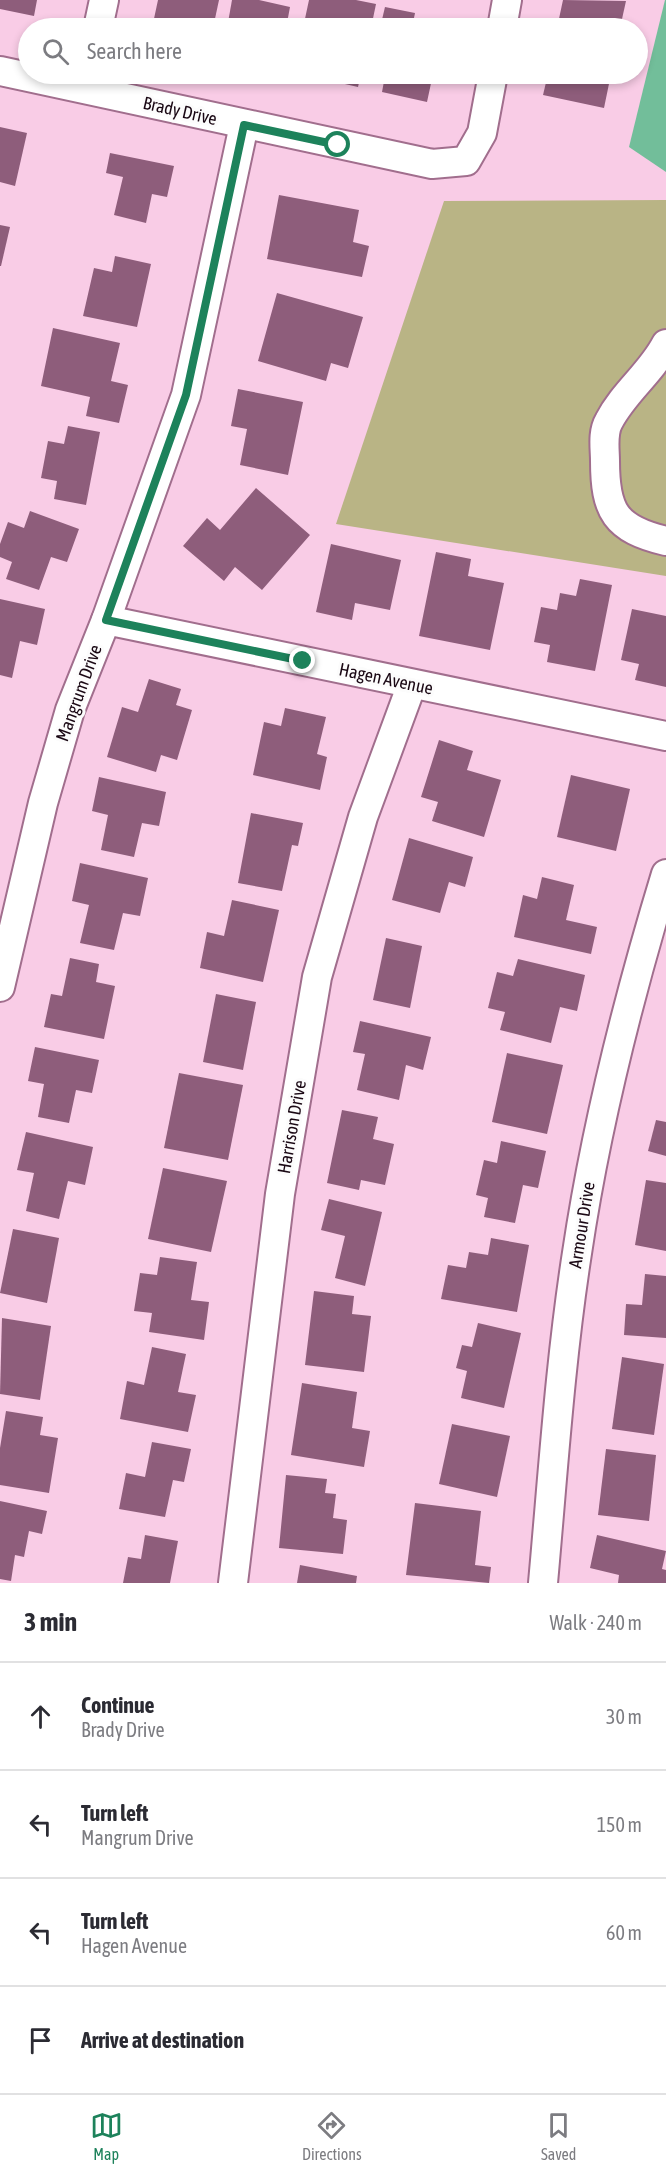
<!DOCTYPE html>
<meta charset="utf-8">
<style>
:root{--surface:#fff;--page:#f7f7f7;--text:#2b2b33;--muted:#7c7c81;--line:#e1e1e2;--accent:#1d825b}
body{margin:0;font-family:"Asap Condensed",sans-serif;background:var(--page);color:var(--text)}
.stop{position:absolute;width:18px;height:18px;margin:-14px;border:4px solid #1d825b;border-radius:50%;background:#fff}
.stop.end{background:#1d825b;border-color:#fff;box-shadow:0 2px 6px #0008}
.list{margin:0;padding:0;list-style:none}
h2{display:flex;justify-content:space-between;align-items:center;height:78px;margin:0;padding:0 24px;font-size:26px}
h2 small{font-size:20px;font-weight:400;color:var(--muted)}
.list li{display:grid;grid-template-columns:39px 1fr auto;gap:18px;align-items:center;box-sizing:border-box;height:108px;padding:0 24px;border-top:2px solid var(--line)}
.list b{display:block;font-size:22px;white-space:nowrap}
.list p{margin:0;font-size:20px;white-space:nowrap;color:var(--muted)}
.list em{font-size:20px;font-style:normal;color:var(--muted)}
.icon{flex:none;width:33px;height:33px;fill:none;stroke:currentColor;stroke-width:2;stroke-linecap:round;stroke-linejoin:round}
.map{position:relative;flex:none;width:666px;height:1583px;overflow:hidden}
.search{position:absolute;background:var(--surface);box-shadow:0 3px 9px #0003;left:18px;right:18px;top:18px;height:66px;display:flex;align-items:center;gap:15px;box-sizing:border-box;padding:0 21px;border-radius:33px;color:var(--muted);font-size:22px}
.sheet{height:510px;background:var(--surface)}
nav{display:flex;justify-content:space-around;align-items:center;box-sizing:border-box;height:84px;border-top:2px solid var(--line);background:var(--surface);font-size:16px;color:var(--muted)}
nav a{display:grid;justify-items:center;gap:3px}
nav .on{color:var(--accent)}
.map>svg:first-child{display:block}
.green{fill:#b9b485}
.water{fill:#72be9a}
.building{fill:#8e5d7b}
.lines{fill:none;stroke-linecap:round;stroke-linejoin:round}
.minor-casing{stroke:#a16e8d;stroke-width:32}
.minor{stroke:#fff;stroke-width:28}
.route{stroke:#1d825b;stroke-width:8}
.labels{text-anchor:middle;stroke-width:6;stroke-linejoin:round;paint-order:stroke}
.street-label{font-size:18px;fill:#1a0814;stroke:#fcfcfc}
</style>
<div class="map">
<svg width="666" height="1583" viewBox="0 0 666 1583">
<rect width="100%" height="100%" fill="#f9cce6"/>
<polygon class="green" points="666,200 666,576 336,524 444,201"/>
<polygon class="water" points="665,0 666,0 666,172 629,147"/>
<g class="building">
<polygon points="0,0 37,0 34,16 0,9"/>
<polygon points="158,0 219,0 213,28 152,28"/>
<polygon points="232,0 259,0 290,7 286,28 227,28"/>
<polygon points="309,0 356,0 376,4 371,28 303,28"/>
<polygon points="563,0 626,1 620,28 557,28"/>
<polygon points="385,7 415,13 412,28 380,28"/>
<polygon points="301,74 361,74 358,87"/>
<polygon points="380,74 433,74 427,102 382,92 385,76"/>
<polygon points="548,74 611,74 604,108 543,95"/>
<polygon points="0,127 27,133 15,186 0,182"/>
<polygon points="110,153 174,166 167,197 152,194 146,223 114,215 123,177 106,173"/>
<polygon points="279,195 359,210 353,242 369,246 362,277 267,259"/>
<polygon points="0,225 10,227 1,266 0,266"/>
<polygon points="115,256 151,264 137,327 83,316 94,268 112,272"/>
<polygon points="277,293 363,317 348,368 331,363 326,381 258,361"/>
<polygon points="53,328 120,343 111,381 128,385 119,423 86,416 90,397 41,386"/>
<polygon points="238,389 303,402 288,475 240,465 247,429 231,426"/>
<polygon points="68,426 100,432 86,505 54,499 57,481 41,478 48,441 64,444"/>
<polygon points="256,488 310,535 262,590 235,567 224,581 183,546 207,518 220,530"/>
<polygon points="30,511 79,529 67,562 51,557 39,590 6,579 12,562 0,557 0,544 8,522 24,528"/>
<polygon points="331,544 401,560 390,610 355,603 352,620 316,612"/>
<polygon points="436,552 471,559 468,576 504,583 490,650 419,636"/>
<polygon points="580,579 612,585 595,671 547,662 550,645 534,642 541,607 557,610 560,593 576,596"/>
<polygon points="0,599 45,609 37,645 20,641 12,678 0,675"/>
<polygon points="632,609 666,616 666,687 635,680 639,664 621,660"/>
<polygon points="149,679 181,689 176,705 192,710 177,760 161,755 156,772 107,757 122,707 138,712"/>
<polygon points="285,708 326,717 317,754 327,757 320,790 253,775 264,722 281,726"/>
<polygon points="439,740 473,751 467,770 501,780 484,837 432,821 438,802 421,797"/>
<polygon points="571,775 630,789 616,851 557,837"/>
<polygon points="99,777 166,792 159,826 142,823 134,857 101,850 108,815 92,811"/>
<polygon points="251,813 303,823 298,846 292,845 282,891 238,883"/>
<polygon points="409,838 473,857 465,887 449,882 440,913 392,900"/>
<polygon points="80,863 148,878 140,916 123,913 114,950 80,943 89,905 72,901"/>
<polygon points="542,877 574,885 566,920 597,927 591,954 514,937 523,895 537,899"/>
<polygon points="232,900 279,910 263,982 200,968 207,932 224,936"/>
<polygon points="386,938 422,946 410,1008 373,1000"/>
<polygon points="70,958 99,964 96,982 115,986 104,1039 44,1027 51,994 62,996"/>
<polygon points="518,959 585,975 577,1011 560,1007 551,1043 500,1030 505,1012 488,1008 497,972 513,976"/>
<polygon points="216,994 256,1002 243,1070 203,1062"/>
<polygon points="360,1021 431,1037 423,1070 406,1065 399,1100 357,1090 365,1054 353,1052"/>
<polygon points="35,1047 99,1060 92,1093 76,1090 69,1123 38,1117 44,1084 28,1081"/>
<polygon points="507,1053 563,1065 547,1134 492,1122"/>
<polygon points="179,1073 243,1085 228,1160 164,1148"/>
<polygon points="342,1110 378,1117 373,1139 394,1144 385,1185 361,1180 359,1190 327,1183"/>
<polygon points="656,1120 666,1122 666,1156 648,1151"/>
<polygon points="26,1132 93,1147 85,1185 68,1181 59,1219 26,1211 34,1173 17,1170"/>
<polygon points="501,1141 546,1151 538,1188 523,1185 515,1223 484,1217 488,1198 476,1195 484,1160 497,1163"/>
<polygon points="163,1168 227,1181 211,1252 148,1239"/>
<polygon points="646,1180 666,1183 666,1251 635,1245"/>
<polygon points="329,1199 382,1212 365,1286 335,1278 345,1236 321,1230"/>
<polygon points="13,1229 59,1238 47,1303 0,1293"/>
<polygon points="491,1238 529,1245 517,1312 441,1299 448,1265 466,1268 469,1252 488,1255"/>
<polygon points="160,1257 197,1262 191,1300 209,1302 204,1340 149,1332 152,1313 134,1311 140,1273 157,1275"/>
<polygon points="645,1274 666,1276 666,1338 624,1335 626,1304 642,1305"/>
<polygon points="314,1291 354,1296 352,1314 371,1316 364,1372 305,1365"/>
<polygon points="2,1318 51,1326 40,1400 0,1394"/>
<polygon points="478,1323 521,1333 504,1408 461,1398 467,1371 456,1368 462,1345 472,1347"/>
<polygon points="152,1347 186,1354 178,1392 196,1395 188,1432 120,1419 127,1381 144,1385"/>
<polygon points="622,1357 664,1364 654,1435 612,1429"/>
<polygon points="302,1383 357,1392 352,1428 370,1431 364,1467 291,1455"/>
<polygon points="6,1411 43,1417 40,1435 58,1438 49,1493 0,1485 0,1448"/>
<polygon points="452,1424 510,1436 497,1497 439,1484"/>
<polygon points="152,1442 191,1449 184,1482 173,1480 165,1517 119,1509 126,1473 145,1477"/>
<polygon points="606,1449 656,1455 649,1521 598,1515"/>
<polygon points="286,1475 327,1479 325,1493 336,1494 333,1518 347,1520 343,1554 279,1548"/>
<polygon points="0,1501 47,1511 42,1534 29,1531 24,1557 15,1555 11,1581 0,1579"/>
<polygon points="415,1503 481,1511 475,1565 491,1567 489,1583 406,1575"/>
<polygon points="145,1535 178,1541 170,1583 123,1583 128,1557 141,1559"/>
<polygon points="597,1535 666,1551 662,1569 666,1570 666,1583 618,1583 619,1575 590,1568"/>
<polygon points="300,1565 357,1576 356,1583 297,1583"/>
</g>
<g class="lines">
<g class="minor-casing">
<g id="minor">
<polyline points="98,28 104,0"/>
<polyline points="502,28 507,0"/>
<polyline points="0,71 432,164 466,161 482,133 493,74"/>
<path d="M666,344C651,373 624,392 609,421C602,433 605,448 605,461C605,511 615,529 666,541"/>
<polyline points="106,620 666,736"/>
<polyline points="0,987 43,803 70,710 106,620 186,395 244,125"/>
<polyline points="233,1583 280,1194 317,977 363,817 412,684"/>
<path d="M543,1583C553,1473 560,1362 577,1253C596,1125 628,999 666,874"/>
</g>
</g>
<use href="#minor" class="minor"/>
</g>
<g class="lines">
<polyline class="route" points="303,661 106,620 186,395 244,125 338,145"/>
</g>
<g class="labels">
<g class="street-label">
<text transform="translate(180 111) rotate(13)" y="6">Brady Drive</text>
<text transform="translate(386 679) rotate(12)" y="6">Hagen Avenue</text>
<text transform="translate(79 693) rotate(-70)" y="6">Mangrum Drive</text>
<text transform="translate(292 1127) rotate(-80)" y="6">Harrison Drive</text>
<text transform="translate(582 1225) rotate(-81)" y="6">Armour Drive</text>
</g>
</g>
</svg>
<div class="stop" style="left:338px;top:145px"></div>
<div class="stop end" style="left:303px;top:661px"></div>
<div class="search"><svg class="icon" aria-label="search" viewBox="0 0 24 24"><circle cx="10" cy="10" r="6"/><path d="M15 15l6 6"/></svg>Search here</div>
</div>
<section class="sheet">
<h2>3 min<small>Walk · 240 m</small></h2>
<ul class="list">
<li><svg class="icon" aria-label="ahead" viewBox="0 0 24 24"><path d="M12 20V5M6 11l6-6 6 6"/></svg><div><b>Continue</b><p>Brady Drive</p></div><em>30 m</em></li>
<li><svg class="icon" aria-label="left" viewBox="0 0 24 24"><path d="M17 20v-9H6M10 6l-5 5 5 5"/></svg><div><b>Turn left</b><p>Mangrum Drive</p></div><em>150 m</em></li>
<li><svg class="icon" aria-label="left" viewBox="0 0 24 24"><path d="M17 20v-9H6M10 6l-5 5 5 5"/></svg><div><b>Turn left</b><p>Hagen Avenue</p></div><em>60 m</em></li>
<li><svg class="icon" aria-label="arrive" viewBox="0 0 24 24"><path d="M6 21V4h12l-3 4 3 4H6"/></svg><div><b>Arrive at destination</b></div></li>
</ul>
</section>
<nav>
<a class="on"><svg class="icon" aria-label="map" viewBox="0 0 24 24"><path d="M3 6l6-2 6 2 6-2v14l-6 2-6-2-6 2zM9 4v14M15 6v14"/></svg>Map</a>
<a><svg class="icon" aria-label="directions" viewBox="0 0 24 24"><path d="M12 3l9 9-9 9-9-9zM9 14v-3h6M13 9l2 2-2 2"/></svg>Directions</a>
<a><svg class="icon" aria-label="saved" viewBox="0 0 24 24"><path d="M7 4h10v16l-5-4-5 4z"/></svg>Saved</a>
</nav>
